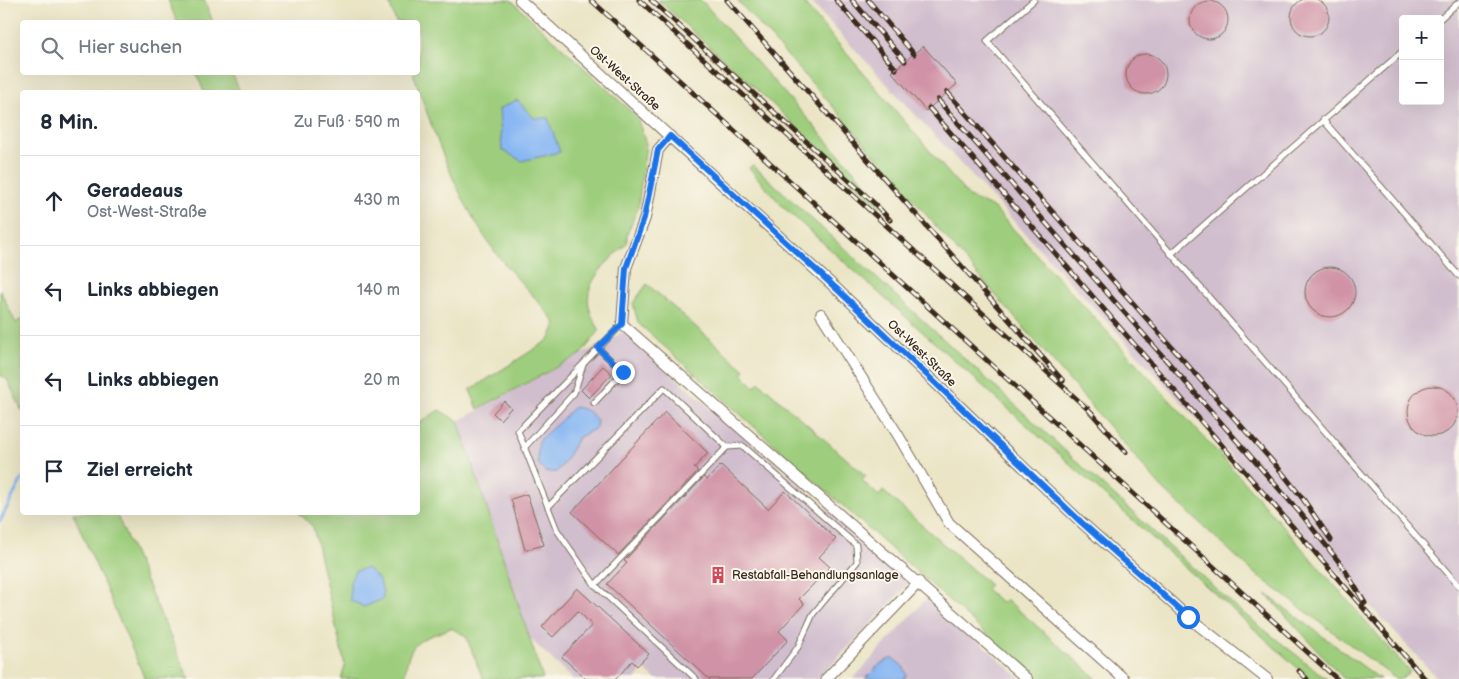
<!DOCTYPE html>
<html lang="de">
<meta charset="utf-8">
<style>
:root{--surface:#fff;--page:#f6f6f7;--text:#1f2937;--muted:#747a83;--line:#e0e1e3}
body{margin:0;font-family:"Balsamiq Sans",sans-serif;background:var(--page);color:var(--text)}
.controls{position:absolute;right:15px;top:15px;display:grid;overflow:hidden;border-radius:5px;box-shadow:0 5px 20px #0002}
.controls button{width:45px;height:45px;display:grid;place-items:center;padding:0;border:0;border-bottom:1px solid var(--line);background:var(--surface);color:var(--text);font:25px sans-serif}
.stop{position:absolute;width:15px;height:15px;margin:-11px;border:4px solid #1a73e8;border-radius:50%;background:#fff}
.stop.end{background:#1a73e8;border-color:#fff;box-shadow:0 1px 5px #0008}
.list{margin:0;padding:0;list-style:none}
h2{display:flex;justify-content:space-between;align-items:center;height:65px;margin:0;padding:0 20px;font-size:21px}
h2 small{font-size:16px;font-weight:400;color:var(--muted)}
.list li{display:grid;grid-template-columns:32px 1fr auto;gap:15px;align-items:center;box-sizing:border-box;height:90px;padding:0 20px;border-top:1px solid var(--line)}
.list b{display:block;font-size:19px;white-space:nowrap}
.list p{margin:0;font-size:16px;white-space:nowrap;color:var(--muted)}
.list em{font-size:16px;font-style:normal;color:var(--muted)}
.icon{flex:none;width:28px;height:28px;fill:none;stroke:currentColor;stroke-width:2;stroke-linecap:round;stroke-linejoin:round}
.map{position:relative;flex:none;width:1459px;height:679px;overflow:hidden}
.search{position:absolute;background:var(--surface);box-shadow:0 5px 20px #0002;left:20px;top:20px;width:400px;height:55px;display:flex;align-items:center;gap:12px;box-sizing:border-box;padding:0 18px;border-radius:5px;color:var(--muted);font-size:19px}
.panel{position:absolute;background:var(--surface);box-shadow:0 5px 20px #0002;left:20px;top:90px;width:400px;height:425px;border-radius:5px}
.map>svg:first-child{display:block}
.industrial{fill:#d0bdcd;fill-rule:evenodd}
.green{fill:#9ece7d;stroke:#6c7c4e}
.water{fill:#88b7f3;stroke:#627088}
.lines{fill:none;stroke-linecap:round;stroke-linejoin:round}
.stream{stroke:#88b7f3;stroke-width:3}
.building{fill:#d092a6}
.service-casing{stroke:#796b59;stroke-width:7}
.minor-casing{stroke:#796b59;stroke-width:12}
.service{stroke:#fff;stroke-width:5}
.minor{stroke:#fff;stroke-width:10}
.rail-casing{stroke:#3b2a1e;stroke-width:5}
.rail{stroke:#fbf7ec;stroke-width:3;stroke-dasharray:9;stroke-linecap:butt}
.route{stroke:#1a73e8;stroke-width:6}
.labels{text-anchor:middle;stroke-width:4;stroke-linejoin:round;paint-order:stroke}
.street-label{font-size:12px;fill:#3b2a1e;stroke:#fbf7ec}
.poi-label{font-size:12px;fill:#3b2a1e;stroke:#fbf7ec;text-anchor:start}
</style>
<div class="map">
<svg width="1459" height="679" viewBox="0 0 1459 679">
<rect width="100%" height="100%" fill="#fbf7ec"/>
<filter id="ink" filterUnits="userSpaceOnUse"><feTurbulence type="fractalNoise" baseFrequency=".02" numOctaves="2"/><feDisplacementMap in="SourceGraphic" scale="10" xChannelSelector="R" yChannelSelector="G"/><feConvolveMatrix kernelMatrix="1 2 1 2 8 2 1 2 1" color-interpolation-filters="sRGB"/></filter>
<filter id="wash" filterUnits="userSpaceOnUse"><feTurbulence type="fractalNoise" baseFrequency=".0096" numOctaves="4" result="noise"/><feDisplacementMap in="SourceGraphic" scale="20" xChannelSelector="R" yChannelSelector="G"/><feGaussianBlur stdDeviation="1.12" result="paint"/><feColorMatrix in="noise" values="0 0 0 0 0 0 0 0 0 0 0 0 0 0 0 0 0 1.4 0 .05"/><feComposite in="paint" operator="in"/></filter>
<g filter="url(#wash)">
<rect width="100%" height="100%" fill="#ebe5c6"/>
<g class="industrial">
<path d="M809,0H1459V679H1438ZM1403,19H1440V101H1403Z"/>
<polygon points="623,332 911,581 818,679 655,679 644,669 635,679 573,679 527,636 458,421"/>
<polygon points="929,596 1021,679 853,679"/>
</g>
<g class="green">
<polygon points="168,0 204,0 213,22 177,22"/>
<path d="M388,0H511L637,117L646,144L638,208L627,234V243C600,270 572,290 600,330L581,354L478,409L470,390L550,339L556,324C539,300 517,280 499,257C457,202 435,136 413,73L418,72V22H396Z"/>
<polygon points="658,0 701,0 883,203 879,206 766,98"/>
<polygon points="737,0 801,0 969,197 994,208 1240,477 1410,672 1402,679 1396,679 1253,572 1162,488 828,101"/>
<polygon points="196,73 232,73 240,92 204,92"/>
<polygon points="753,165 1239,610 1327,679 1310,679 783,207 749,168"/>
<polygon points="647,284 745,370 742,374 755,387 759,382 866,476 862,481 879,496 883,491 990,585 986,589 1002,603 1006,599 1097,679 1037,679 638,323 633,303"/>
<polygon points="0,290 16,323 22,318 22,411 7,379 0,375"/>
<path d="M439,410L458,421L543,679H483L466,636L451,628C416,642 410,639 404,679H341L345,666L313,527L299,513L418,512V424Z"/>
<polygon points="73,513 116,513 189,679 145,679"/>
<polygon points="1266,594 1380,679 1344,679"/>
</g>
<g class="water">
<polygon points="517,100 534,118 548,118 560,152 522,161 502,150 499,109"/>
<path d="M574,407C585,408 590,412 597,420L596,428L578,438L564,463L556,472H546L538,464C538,435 537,442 557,424C563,419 567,413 574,407Z"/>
<path d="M367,568C379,577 383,584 383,599L364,607L350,600V582L355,571Z"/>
<polygon points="892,658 903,666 907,675 904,679 865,679 880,664"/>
</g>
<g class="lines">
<polyline class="stream" points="0,521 22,479"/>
</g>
<g id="blocks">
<g class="building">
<circle cx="1310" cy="17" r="19"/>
<circle cx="1209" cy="20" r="19"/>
<polygon points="923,46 957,84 926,111 892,72"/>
<circle cx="1146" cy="74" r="20"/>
<circle cx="1330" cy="292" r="25"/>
<polygon points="603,366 612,374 589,398 581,390"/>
<circle cx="1433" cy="411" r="25"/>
<polygon points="504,401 511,408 500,420 493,413"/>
<polygon points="665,412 708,453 694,468 698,471 618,555 572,512"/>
<polygon points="721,465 768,509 785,491 836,539 819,557 830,567 799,599 804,604 779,631 788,640 752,679 709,679 607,584 627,563 624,561 704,477 707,480"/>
<polygon points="527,494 544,545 525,550 511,499"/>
<polygon points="577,588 649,654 637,666 632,661 616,679 586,679 562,657 592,625 578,611 553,637 542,627"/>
</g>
</g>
</g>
<g filter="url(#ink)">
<use href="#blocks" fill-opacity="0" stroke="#796b59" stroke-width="1"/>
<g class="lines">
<g class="service-casing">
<g id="service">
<polyline points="1034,0 987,41 1459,586"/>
<polyline points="1440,19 1459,2"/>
<polyline points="1323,120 1459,276"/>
<polyline points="1171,254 1403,51"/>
<polyline points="622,324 518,431 557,530 595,585 696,679"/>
<polyline points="594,403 623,372 598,348"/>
<polyline points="525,447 574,393 583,365"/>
<polyline points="549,506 664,388 727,447 743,446 856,545 857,562 813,614 798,647 774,679"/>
<polyline points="595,585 727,447"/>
</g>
</g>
<g class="minor-casing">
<g id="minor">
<polyline points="520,0 839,291 1081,522 1188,617 1267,679"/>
<polyline points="670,136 658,150 645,218 626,268 622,324 1027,679"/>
<polyline points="821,314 898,435 949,523 1124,679"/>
<polyline points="826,679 919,582"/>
</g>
</g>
<use href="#service" class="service"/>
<use href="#minor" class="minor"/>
<g class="rail-casing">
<g id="rail">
<polyline points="591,0 1337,679"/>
<polyline points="639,0 1092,413"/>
<polyline points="651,0 875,204 890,220"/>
<polyline points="727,0 1063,381"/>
<polyline points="836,0 896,69"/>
<polyline points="852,0 905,61"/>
<polyline points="868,0 914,54"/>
<polyline points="947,92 1280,470 1303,499 1331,540"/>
<polyline points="938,100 1302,515 1343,567 1365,603"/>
<polyline points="929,108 1425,679"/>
<polyline points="1088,409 1126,452"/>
<polyline points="1299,671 1307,679"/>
</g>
</g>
<use href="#rail" class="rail"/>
</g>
</g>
<g class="lines" filter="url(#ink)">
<polyline class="route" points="623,372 598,348 622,324 626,268 644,218 658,150 670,136 839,291 1081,522 1188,617"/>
</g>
<defs>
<g id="building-bare" transform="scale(1.35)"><path d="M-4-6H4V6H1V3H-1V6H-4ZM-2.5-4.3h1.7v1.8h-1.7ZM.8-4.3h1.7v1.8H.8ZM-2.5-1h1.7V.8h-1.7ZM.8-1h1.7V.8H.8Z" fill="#d1495b" stroke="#fbf7ec" stroke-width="2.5" paint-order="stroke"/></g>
</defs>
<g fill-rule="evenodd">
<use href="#building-bare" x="718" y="575"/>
</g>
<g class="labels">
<g class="street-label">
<text transform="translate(625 78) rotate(42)" y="4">Ost-West-Straße</text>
<text transform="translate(922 353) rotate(44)" y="4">Ost-West-Straße</text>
</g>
<g class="poi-label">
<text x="732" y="579">Restabfall-Behandlungsanlage</text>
</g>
</g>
</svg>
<div class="controls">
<button>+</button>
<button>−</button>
</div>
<div class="stop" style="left:1188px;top:617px"></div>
<div class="stop end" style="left:623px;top:372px"></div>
<div class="search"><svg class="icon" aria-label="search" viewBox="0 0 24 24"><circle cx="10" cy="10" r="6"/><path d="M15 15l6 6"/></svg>Hier suchen</div>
<section class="panel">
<h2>8 Min.<small>Zu Fuß · 590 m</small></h2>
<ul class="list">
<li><svg class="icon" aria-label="ahead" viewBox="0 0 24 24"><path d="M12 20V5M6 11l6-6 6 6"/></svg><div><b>Geradeaus</b><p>Ost-West-Straße</p></div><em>430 m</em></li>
<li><svg class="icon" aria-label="left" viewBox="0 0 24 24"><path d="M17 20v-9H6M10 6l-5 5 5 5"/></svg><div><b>Links abbiegen</b></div><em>140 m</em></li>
<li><svg class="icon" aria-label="left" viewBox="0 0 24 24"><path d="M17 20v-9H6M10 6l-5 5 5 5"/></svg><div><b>Links abbiegen</b></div><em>20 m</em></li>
<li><svg class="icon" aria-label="arrive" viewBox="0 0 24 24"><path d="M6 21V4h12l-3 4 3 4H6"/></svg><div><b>Ziel erreicht</b></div></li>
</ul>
</section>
</div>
